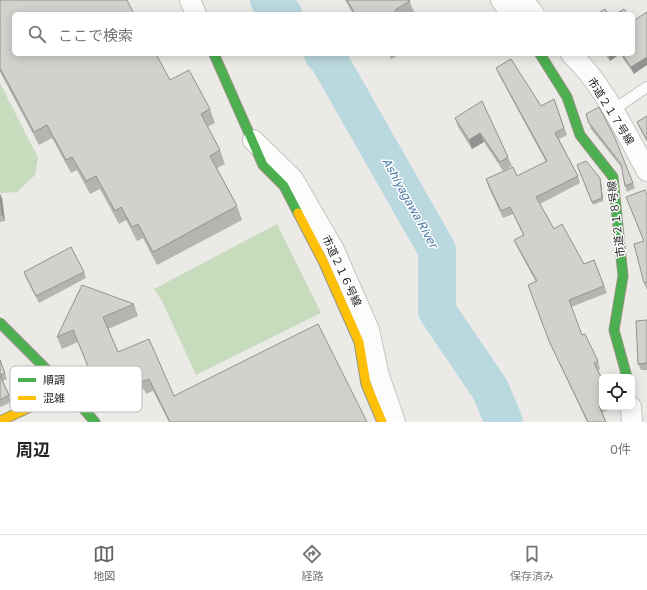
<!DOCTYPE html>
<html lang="ja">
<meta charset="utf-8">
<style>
:root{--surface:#fff;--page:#f2f2f2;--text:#222;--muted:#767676;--line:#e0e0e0;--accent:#666564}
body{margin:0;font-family:"Golos Text","Noto Sans JP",sans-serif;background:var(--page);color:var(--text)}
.controls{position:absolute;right:12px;bottom:12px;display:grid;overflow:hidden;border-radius:6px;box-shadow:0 2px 10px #0003}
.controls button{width:36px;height:36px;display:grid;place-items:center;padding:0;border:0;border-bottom:1px solid var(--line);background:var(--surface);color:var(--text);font:20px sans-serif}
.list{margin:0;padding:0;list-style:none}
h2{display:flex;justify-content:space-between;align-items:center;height:52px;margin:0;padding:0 16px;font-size:17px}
h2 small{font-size:13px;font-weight:400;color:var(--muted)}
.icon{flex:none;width:22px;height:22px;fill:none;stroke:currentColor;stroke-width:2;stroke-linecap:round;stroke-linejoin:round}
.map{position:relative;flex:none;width:647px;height:422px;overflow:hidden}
.search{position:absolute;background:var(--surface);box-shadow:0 2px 10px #0003;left:12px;right:12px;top:12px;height:44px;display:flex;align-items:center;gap:10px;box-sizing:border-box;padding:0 14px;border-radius:6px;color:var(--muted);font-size:15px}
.sheet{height:112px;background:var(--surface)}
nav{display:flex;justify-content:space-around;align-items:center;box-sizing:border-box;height:56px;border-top:1px solid var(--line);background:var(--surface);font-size:11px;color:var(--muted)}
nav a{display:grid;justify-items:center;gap:2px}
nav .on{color:var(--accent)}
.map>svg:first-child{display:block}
.forest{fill:#c7dbbd}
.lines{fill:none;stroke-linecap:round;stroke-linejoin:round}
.river{stroke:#bad8df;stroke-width:38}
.lane-casing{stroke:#c5c4c3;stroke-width:12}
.street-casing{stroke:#c5c4c3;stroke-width:22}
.fast-casing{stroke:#94957f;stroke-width:11}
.slow-casing{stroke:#94957f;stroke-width:11}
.lane{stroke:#fcfcfb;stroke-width:10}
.street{stroke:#fcfcfb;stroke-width:20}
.fast{stroke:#4caf50;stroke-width:9}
.slow{stroke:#ffc107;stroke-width:9}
.wall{fill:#b5b4b1}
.shaded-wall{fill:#949290}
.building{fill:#d3d1ce;stroke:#949290}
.labels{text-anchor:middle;stroke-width:3;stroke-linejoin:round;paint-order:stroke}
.street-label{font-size:11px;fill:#1e1e1e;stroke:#fff}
.water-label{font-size:12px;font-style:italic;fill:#4978a5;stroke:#fff}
.key{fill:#fff;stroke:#bcbcbc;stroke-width:1}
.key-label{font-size:11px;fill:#1e1e1e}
</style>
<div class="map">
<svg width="647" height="422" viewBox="0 0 647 422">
<rect width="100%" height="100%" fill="#eceae7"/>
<g class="forest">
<polygon points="0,83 38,158 35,175 17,192 0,193"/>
<polygon points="277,224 321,313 196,375 162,301 154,289"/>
</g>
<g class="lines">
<g class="river">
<polyline points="269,0 283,14"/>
<polyline points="323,54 329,60 437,250 437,311 490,389 504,422"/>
</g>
<g class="lane-casing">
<polyline id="lane" points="613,110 647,87"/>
</g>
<g class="street-casing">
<g id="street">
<polyline points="190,0 196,14"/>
<polyline points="501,0 512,14"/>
<polyline points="523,0 534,14"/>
<path d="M571,54C604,85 625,132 647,171"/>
<polyline points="253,140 293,179 334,250 369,330 379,376 395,422"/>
<polyline points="631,407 632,422"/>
</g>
</g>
<g class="fast-casing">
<g id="fast">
<polyline points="214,54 263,165 284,186 298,213"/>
<polyline points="540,54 567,97 580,135 613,177 623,276 614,330 627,377"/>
<polyline points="0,323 67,390 95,422"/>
</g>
</g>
<g class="slow-casing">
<g id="slow">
<polyline points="298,213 323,261 359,342 366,384 382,422"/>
<polyline points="0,421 67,390"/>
</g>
</g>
<use href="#lane" class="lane"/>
<use href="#street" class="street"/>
<use href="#fast" class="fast"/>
<use href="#slow" class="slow"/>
</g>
<g class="wall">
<polygon points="0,0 170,80 210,109 215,123 207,127 220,150 225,164 217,168 237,206 242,220 157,265 143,238 137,241 126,220 119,224 100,189 90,194 77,170 71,173 52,138 39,145 0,72"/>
<polygon points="345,0 409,0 414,12 410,14 353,14"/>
<polygon points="389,54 400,54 391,59"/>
<polygon points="605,54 633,54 634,74 620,54 610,61"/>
<polygon points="496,68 541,106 554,99 567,135 559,139 578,176 580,183 540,204 554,229 584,264 594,260 607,293 571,307 582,335 598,361 600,369 598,370 602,379 602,407 614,407 602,413 606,422 587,422 552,348 528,285 536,282 517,247 514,240 523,235 513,214 503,218 488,186 486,179 517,176 546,162 499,75"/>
<polygon points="482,101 508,157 512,166 503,171 484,142 472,149 458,127 455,118"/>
<polygon points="586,114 633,183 635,188 627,192 625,186 622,168 591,129"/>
<polygon points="647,116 647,142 640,129 637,122"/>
<polygon points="577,165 600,178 601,182 603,201 593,205"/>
<polygon points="0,194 2,198 5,221 0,222"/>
<polygon points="647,195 647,290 644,283 644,241 626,197"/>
<polygon points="24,272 84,272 86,278 39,303 26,278"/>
<polygon points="134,304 138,316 108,329 118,352 174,396 367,422 169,422 153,391 146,394 144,389 103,405 78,342 62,349 57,337"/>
<polygon points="647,320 647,370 641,370 638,364"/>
<polygon points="0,360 7,379 3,381 12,402 0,407"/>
</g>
<g class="shaded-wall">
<polygon points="608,54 620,54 610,61"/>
<polygon points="647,57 647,65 634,74 631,67"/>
<polygon points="480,133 484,142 472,149 469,140"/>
<polygon points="600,178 601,182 603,201 602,198"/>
<polygon points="0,194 2,198 5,221 2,214"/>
</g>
<g class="building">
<polygon points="0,0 127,0 134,14 14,14 14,54 156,54 170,80 189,70 210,109 201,114 220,150 210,156 237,206 153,252 138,224 132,227 121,207 115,211 96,176 86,181 72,157 66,160 47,125 34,132 0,68"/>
<polygon points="347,0 409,0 410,1 395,10 397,14 355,14"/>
<polygon points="605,9 608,14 597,14"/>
<polygon points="624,9 628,14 616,14"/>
<polygon points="647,12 647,57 631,67 622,54 633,54 633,21"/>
<polygon points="511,59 541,106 554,99 564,128 555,133 578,176 536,197 554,229 562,224 584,264 594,260 604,286 569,300 582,335 585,334 598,361 594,363 602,379 602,404 599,406 606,422 588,422 549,341 528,285 537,281 514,240 524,235 510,207 501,211 486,179 513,167 517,176 547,161 496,68"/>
<polygon points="482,101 508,157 500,162 480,133 469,140 455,118"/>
<polygon points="599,107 615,138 633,183 625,186 621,164 589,123 586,114"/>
<polygon points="647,116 647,140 637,122"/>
<polygon points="586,161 600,178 602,198 592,202 577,165"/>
<polygon points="645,190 647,195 647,282 644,283 634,244 644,241 626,197"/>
<polygon points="0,198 2,214 0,215"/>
<polygon points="71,247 84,272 36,296 24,272"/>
<polygon points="82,285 134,304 103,317 118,352 149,339 174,396 318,324 367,422 170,422 149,379 141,382 139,376 99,393 73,330 57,337"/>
<polygon points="647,320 647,363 638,364 636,321"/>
<polygon points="0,360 5,373 0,375"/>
<polygon points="0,376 9,395 0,400"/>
</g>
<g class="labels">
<g class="street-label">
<text transform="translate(611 111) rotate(58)" y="4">市道２１７号線</text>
<text transform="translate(616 219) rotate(-97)" y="4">市道２１８号線</text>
<text transform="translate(342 271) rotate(65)" y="4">市道２１６号線</text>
</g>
<g class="water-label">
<text transform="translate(410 203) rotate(61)" y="4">Ashiyagawa River</text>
</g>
</g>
<rect x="10" y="366" width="132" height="46" rx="6" class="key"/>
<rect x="18" y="378" width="18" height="4" fill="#4caf50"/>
<rect x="18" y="396" width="18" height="4" fill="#ffc107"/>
<g class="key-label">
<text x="43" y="384">順調</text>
<text x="43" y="402">混雑</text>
</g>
</svg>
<div class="controls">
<button><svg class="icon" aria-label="locate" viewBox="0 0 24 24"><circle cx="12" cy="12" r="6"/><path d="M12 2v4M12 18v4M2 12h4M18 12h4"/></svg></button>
</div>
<div class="search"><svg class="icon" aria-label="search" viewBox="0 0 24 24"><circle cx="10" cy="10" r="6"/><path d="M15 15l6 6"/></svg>ここで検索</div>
</div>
<section class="sheet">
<h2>周辺<small>0件</small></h2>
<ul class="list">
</ul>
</section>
<nav>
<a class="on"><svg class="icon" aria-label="map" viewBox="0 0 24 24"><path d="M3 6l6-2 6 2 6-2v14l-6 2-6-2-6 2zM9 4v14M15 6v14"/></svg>地図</a>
<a><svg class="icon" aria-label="directions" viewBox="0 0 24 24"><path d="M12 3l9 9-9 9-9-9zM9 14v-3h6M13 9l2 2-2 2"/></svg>経路</a>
<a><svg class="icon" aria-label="saved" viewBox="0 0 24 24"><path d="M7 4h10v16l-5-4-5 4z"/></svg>保存済み</a>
</nav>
